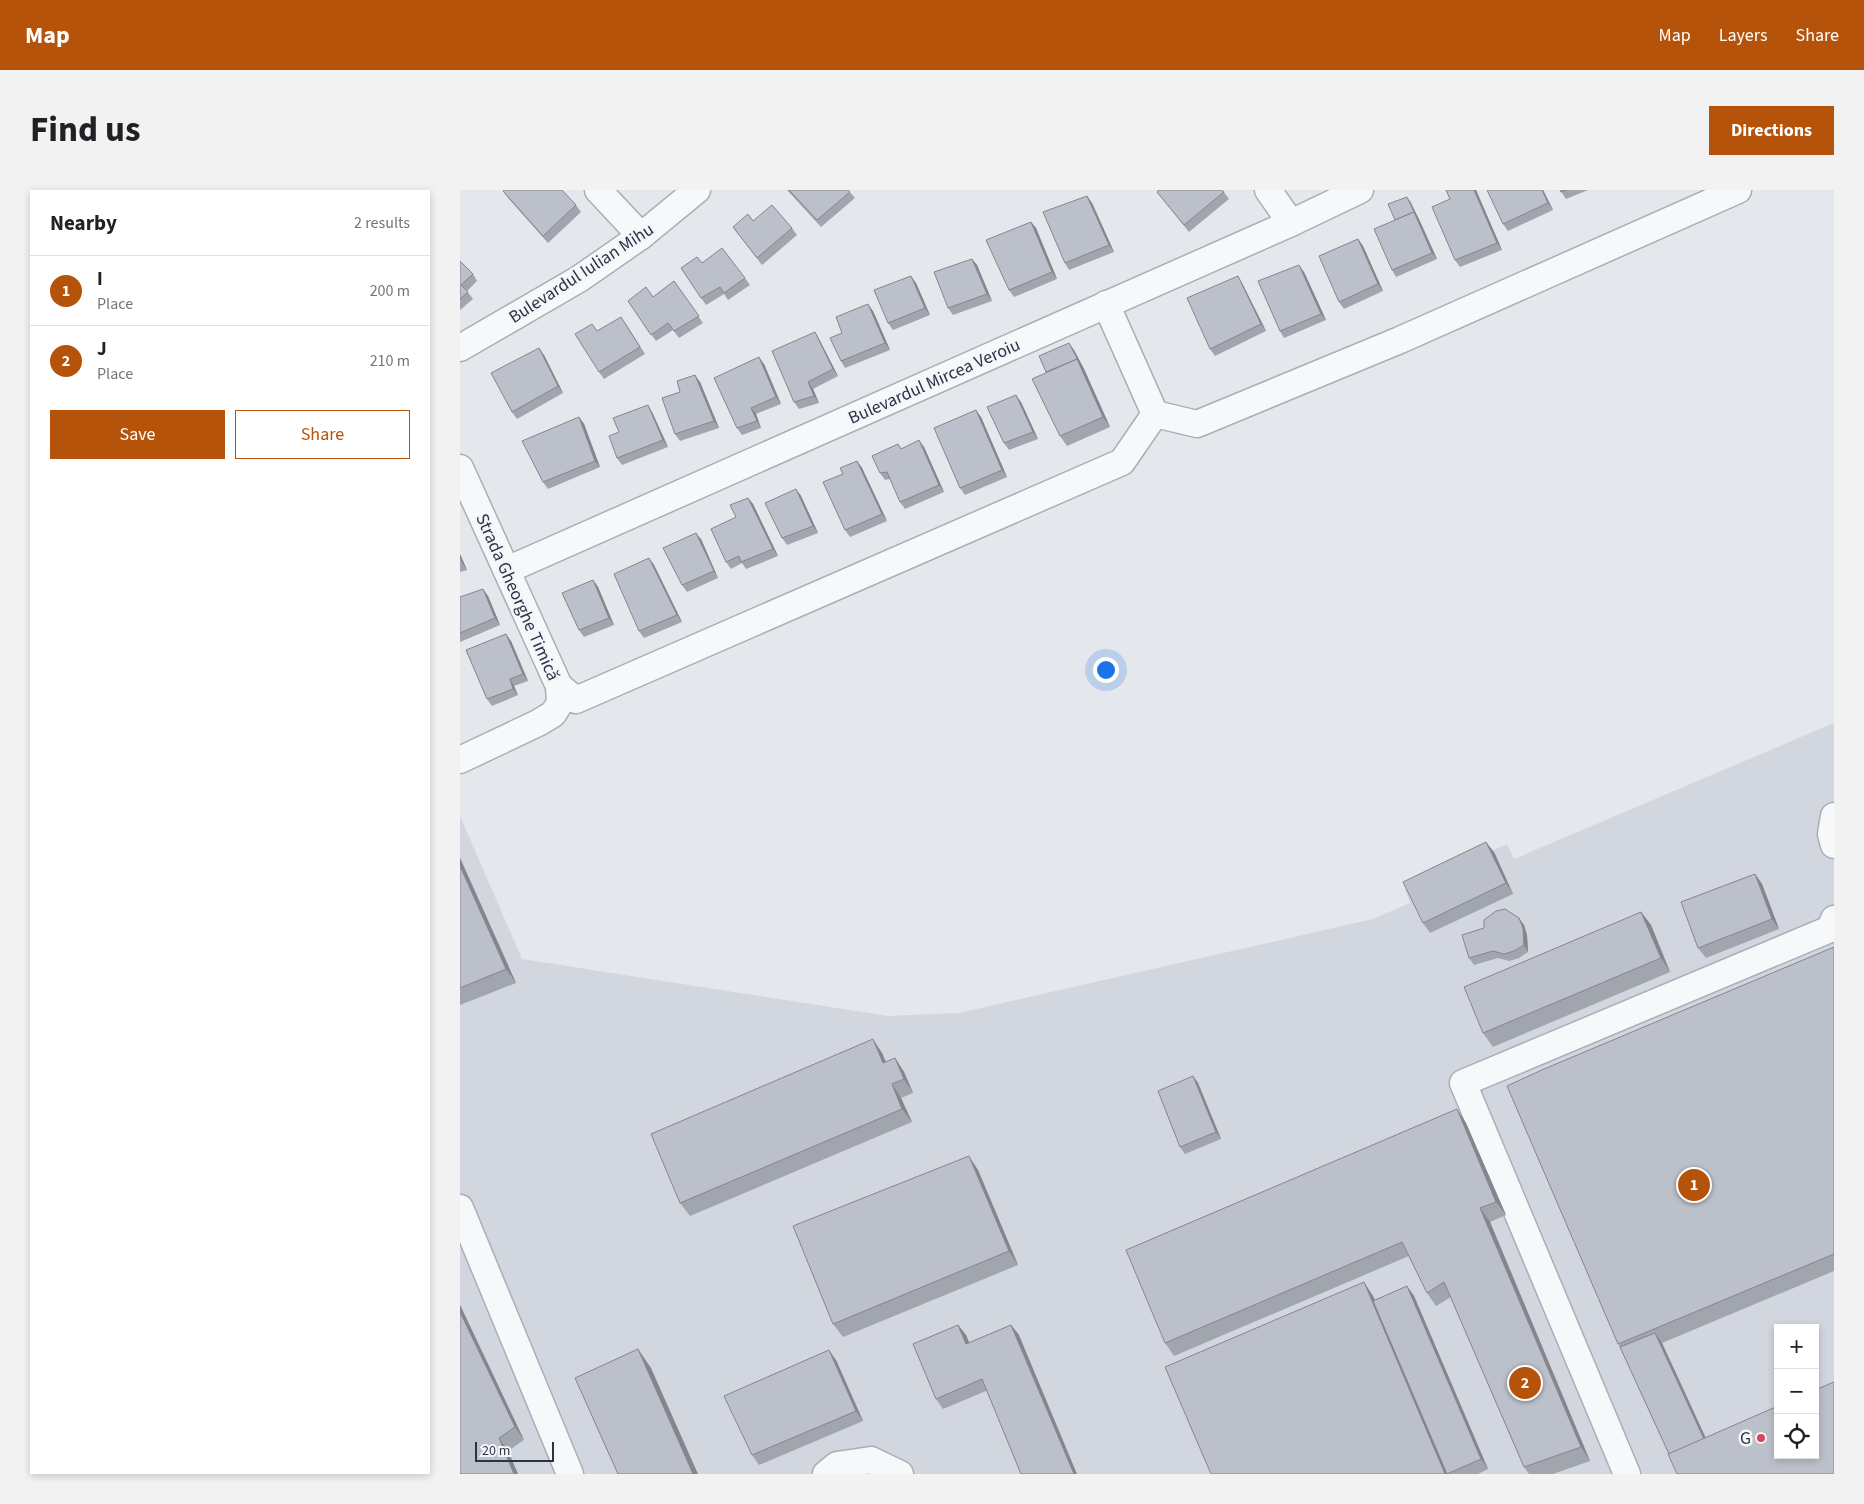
<!DOCTYPE html>
<meta charset="utf-8">
<style>
:root{--surface:#fff;--page:#f2f2f2;--text:#202124;--muted:#757577;--line:#e0e0e0;--accent:#b45309}
body{margin:0;font-family:"Source Sans 3",sans-serif;background:var(--page);color:var(--text)}
.controls{position:absolute;right:15px;bottom:15px;display:grid;overflow:hidden;border-radius:0px;box-shadow:0 2px 8px #0003}
.controls button{width:45px;height:45px;display:grid;place-items:center;padding:0;border:0;border-bottom:1px solid var(--line);background:var(--surface);color:var(--text);font:25px sans-serif}
.scale{position:absolute;left:15px;bottom:12px;width:79px;box-sizing:border-box;padding-left:5px;border:2px solid #2b3445;border-top:0;font-size:14px;line-height:18px;white-space:nowrap;color:#2b3445;-webkit-text-stroke:4px #f4f6f9;paint-order:stroke}
.you{position:absolute;left:645px;top:479px;width:18px;height:18px;margin:-12px;border:4px solid #fff;border-radius:50%;background:#1a73e8;box-shadow:0 0 0 8px #1a73e833}
.badge{display:grid;place-items:center;width:32px;height:32px;border-radius:50%;background:var(--accent);color:#fff;font-size:16px;font-weight:700}
.pin{position:absolute;translate:-50% -50%;border:2px solid #fff;box-shadow:0 1px 5px #0006}
.list{margin:0;padding:0;list-style:none}
h2{display:flex;justify-content:space-between;align-items:center;height:65px;margin:0;padding:0 20px;font-size:21px}
h2 small{font-size:16px;font-weight:400;color:var(--muted)}
.list li{display:grid;grid-template-columns:32px 1fr auto;gap:15px;align-items:center;box-sizing:border-box;height:70px;padding:0 20px;border-top:1px solid var(--line)}
.list b{display:block;font-size:19px;white-space:nowrap}
.list p{margin:0;font-size:16px;white-space:nowrap;color:var(--muted)}
.list em{font-size:16px;font-style:normal;color:var(--muted)}
.actions{display:flex;gap:10px;padding:15px 20px}
.actions a{flex:1;padding:11px 0;border:1px solid var(--accent);border-radius:0px;text-align:center;font-size:18px;color:var(--accent)}
.actions .main{background:var(--accent);color:#fff}
.icon{flex:none;width:28px;height:28px;fill:none;stroke:currentColor;stroke-width:2;stroke-linecap:round;stroke-linejoin:round}
.map{position:relative;flex:none;width:1374px;height:1284px;overflow:hidden;border-radius:0px}
header{display:flex;align-items:center;gap:30px;box-sizing:border-box;height:70px;padding:0 25px;background:var(--accent);color:#fff}
header strong{font-size:24px}
nav{display:flex;gap:28px;margin-inline-start:auto;font-size:18px}
.intro{display:flex;align-items:center;justify-content:space-between;box-sizing:border-box;height:120px;padding:0 30px}
h1{margin:0;font-size:35px}
.button{padding:12px 22px;border-radius:0px;background:var(--accent);color:#fff;font-size:18px;font-weight:700}
main{display:flex;gap:30px;padding:0 30px}
aside{flex:1;background:var(--surface);border-radius:0px;box-shadow:0 2px 8px #0003}
.map>svg:first-child{display:block}
.built{fill:#d2d6de;fill-rule:evenodd}
.lines{fill:none;stroke-linecap:round;stroke-linejoin:round}
.minor-casing{stroke:#a9aeb7;stroke-width:29}
.minor{stroke:#f7f8fa;stroke-width:26}
.wall{fill:#a1a5ae}
.shaded-wall{fill:#83868d}
.building{fill:#bbc0ca;stroke:#83868d}
.poi-dot{fill:#d1495b;stroke:#f4f6f9;stroke-width:2}
.labels{text-anchor:middle;stroke-width:5;stroke-linejoin:round;paint-order:stroke}
.street-label{font-size:18px;fill:#2b3445;stroke:#f4f6f9}
.poi-label{font-size:18px;fill:#2b3445;stroke:#f4f6f9;text-anchor:end}
</style>
<header>
<strong>Map</strong>
<nav><a>Map</a><a>Layers</a><a>Share</a></nav>
</header>
<div class="intro"><h1>Find us</h1><a class="button">Directions</a></div>
<main>
<aside>
<h2>Nearby<small>2 results</small></h2>
<ul class="list">
<li><span class="badge">1</span><div><b>I</b><p>Place</p></div><em>200 m</em></li>
<li><span class="badge">2</span><div><b>J</b><p>Place</p></div><em>210 m</em></li>
</ul>
<div class="actions"><a class="main">Save</a><a>Share</a></div>
</aside>
<div class="map">
<svg width="1374" height="1284" viewBox="0 0 1374 1284">
<rect width="100%" height="100%" fill="#e4e7ec"/>
<path class="built" d="M1374,533V1284H0V626L62,769L428,826L499,823L913,729L950,713L945,700L1047,654L1054,669ZM1318,1138H1355V1265H1318Z"/>
<g class="lines">
<g class="minor-casing">
<g id="minor">
<polyline points="138,0 181,46"/>
<polyline points="808,0 831,33"/>
<polyline points="0,158 119,89 181,46 237,0"/>
<polyline points="695,224 737,234 940,150 1278,0"/>
<polyline points="0,278 99,496 100,513 93,524 78,533 0,570"/>
<polyline points="47,380 831,33 900,0"/>
<polyline points="99,496 116,510 662,272 695,224 646,114"/>
<polyline points="1374,626 1371,644 1374,655"/>
<polyline points="0,1018 110,1284"/>
<polyline points="366,1284 377,1275 411,1270 440,1284"/>
<polyline points="1167,1284 1003,893 1370,739 1374,729"/>
</g>
</g>
<use href="#minor" class="minor"/>
</g>
<g class="wall">
<polygon points="327,0 388,0 395,8 361,37"/>
<polygon points="986,0 1016,0 1042,60 1000,77 995,70 990,9"/>
<polygon points="1083,0 1093,20 1048,41 1043,34"/>
<polygon points="1100,0 1128,0 1106,9"/>
<polygon points="43,1 116,15 121,22 88,53 48,8"/>
<polygon points="697,2 764,2 769,9 729,42"/>
<polygon points="627,6 632,13 654,62 609,80 605,73"/>
<polygon points="950,10 977,69 936,87 932,80 935,30"/>
<polygon points="293,31 332,38 337,45 302,75 273,37"/>
<polygon points="571,32 576,38 597,89 554,107 549,100"/>
<polygon points="898,49 903,56 923,101 884,119 879,112"/>
<polygon points="512,69 517,75 532,111 493,125 488,118"/>
<polygon points="0,71 13,84 17,91 7,101 13,109 0,120"/>
<polygon points="242,73 285,88 290,95 268,110 264,104 246,115 221,78"/>
<polygon points="844,82 866,130 824,148 820,141"/>
<polygon points="214,91 243,133 219,148 213,140 196,151 168,111 193,107"/>
<polygon points="456,93 470,125 433,140 428,133"/>
<polygon points="782,93 806,141 755,166 750,159"/>
<polygon points="413,121 430,160 385,178 381,171 382,143"/>
<polygon points="166,134 185,164 144,189 139,182 137,141"/>
<polygon points="355,142 359,149 378,186 353,199 359,213 339,219 334,212"/>
<polygon points="614,160 624,179 650,237 607,256 600,246 586,182"/>
<polygon points="84,165 103,203 57,229 52,222"/>
<polygon points="304,174 321,214 296,224 301,238 282,245 277,238"/>
<polygon points="240,192 259,238 220,251 215,244 220,202"/>
<polygon points="561,212 578,249 549,260 544,253"/>
<polygon points="192,222 208,257 162,275 157,268 159,242"/>
<polygon points="119,227 124,234 140,277 88,299 83,292"/>
<polygon points="521,227 547,287 505,305 500,298"/>
<polygon points="464,257 484,302 445,319 440,312 430,289 425,290 420,283 441,259"/>
<polygon points="397,271 402,278 427,331 390,347 385,340 383,284"/>
<polygon points="336,299 341,306 358,343 327,355 322,348"/>
<polygon points="288,308 293,314 318,366 286,379 282,373 271,379 266,372 276,327"/>
<polygon points="241,349 258,388 227,402 222,395"/>
<polygon points="0,364 7,380 0,382"/>
<polygon points="189,368 194,375 222,432 184,448 179,441"/>
<polygon points="133,390 138,397 154,435 124,447 119,440"/>
<polygon points="28,406 40,435 0,452 0,407"/>
<polygon points="51,451 68,491 54,496 58,505 32,516 27,509"/>
<polygon points="1034,662 1053,704 970,743 963,733"/>
<polygon points="0,668 56,793 0,815"/>
<polygon points="1295,684 1302,694 1319,739 1246,768 1238,758"/>
<polygon points="1181,722 1191,735 1210,782 1033,857 1023,843"/>
<polygon points="1064,735 1067,745 1068,762 1059,768 1049,771 1038,768 1014,775 1009,768"/>
<polygon points="1374,757 1374,1081 1202,1153 1246,1248 1209,1264 1160,1157 1158,1154"/>
<polygon points="422,863 426,872 435,868 444,882 453,903 441,908 452,932 230,1026 220,1013"/>
<polygon points="733,886 738,893 761,949 725,964 720,957"/>
<polygon points="1006,933 1046,1025 1030,1032 1130,1271 1093,1284 1069,1284 1064,1277 991,1107 976,1116 967,1103 949,1066 714,1166 705,1153"/>
<polygon points="518,980 558,1075 383,1147 373,1134"/>
<polygon points="947,1096 954,1106 1028,1279 1018,1284 751,1284 913,1106 915,1110"/>
<polygon points="0,1115 64,1250 48,1261 58,1284 0,1284"/>
<polygon points="498,1135 506,1145 509,1153 551,1135 559,1145 526,1201 483,1219 476,1209"/>
<polygon points="376,1170 403,1231 299,1275 292,1265"/>
</g>
<g class="shaded-wall">
<polygon points="1014,0 1016,0 1042,60 1037,53"/>
<polygon points="1082,0 1083,0 1093,20 1088,13"/>
<polygon points="627,6 632,13 654,62 649,55"/>
<polygon points="947,7 959,29 977,69 972,63"/>
<polygon points="571,32 576,38 597,89 592,82"/>
<polygon points="898,49 903,56 923,101 918,94"/>
<polygon points="512,69 517,75 532,111 527,104"/>
<polygon points="839,75 844,82 866,130 861,124"/>
<polygon points="451,86 456,93 470,125 465,118"/>
<polygon points="778,86 782,93 806,141 801,134"/>
<polygon points="408,114 413,121 430,160 425,153"/>
<polygon points="355,142 359,149 378,186 373,179"/>
<polygon points="609,153 614,160 624,179 650,237 643,227"/>
<polygon points="79,158 84,165 103,203 98,196"/>
<polygon points="299,167 304,174 321,214 316,207"/>
<polygon points="235,185 240,192 259,238 254,231"/>
<polygon points="348,192 353,199 359,213 354,206"/>
<polygon points="556,205 561,212 578,249 573,242"/>
<polygon points="188,215 192,222 208,257 203,250"/>
<polygon points="291,218 296,224 301,238 297,231"/>
<polygon points="516,220 521,227 547,287 542,280"/>
<polygon points="119,227 124,234 140,277 135,271"/>
<polygon points="459,250 464,257 484,302 479,295"/>
<polygon points="397,271 402,278 427,331 422,324"/>
<polygon points="336,299 341,306 358,343 353,336"/>
<polygon points="288,308 293,314 318,366 313,359"/>
<polygon points="236,343 241,349 258,388 254,381"/>
<polygon points="0,364 7,380 2,373 0,368"/>
<polygon points="189,368 194,375 222,432 217,425"/>
<polygon points="133,390 138,397 154,435 149,428"/>
<polygon points="23,399 28,406 40,435 35,428"/>
<polygon points="46,444 51,451 68,491 63,484"/>
<polygon points="50,489 54,496 58,505 53,499"/>
<polygon points="1026,652 1034,662 1053,704 1046,693"/>
<polygon points="0,668 56,793 46,779 0,676"/>
<polygon points="1295,684 1302,694 1319,739 1312,729"/>
<polygon points="1181,722 1191,735 1210,782 1201,768"/>
<polygon points="1059,728 1064,735 1067,745 1068,762 1064,755"/>
<polygon points="413,849 422,863 432,887 423,873"/>
<polygon points="435,868 444,882 453,903 444,889"/>
<polygon points="733,886 738,893 761,949 756,942"/>
<polygon points="432,894 441,908 452,932 442,919"/>
<polygon points="997,919 1006,933 1046,1025 1036,1012"/>
<polygon points="509,966 518,980 558,1075 549,1061"/>
<polygon points="1020,1018 1030,1032 1130,1271 1121,1257"/>
<polygon points="904,1092 913,1106 988,1283 987,1284 985,1284"/>
<polygon points="947,1096 954,1106 1028,1279 1021,1269"/>
<polygon points="0,1115 64,1250 55,1237 0,1122"/>
<polygon points="498,1135 506,1145 514,1164 506,1154"/>
<polygon points="551,1135 559,1145 617,1284 614,1284"/>
<polygon points="1195,1143 1202,1153 1252,1262 1245,1252"/>
<polygon points="178,1159 191,1178 238,1284 233,1284"/>
<polygon points="369,1160 376,1170 403,1231 396,1221"/>
<polygon points="39,1248 48,1261 58,1284 54,1284"/>
</g>
<g class="building">
<polygon points="45,0 102,0 116,15 83,46 43,1"/>
<polygon points="329,0 388,0 390,2 357,30"/>
<polygon points="699,0 762,0 764,2 724,35 697,2"/>
<polygon points="986,0 1014,0 1037,53 995,70 972,17 990,9"/>
<polygon points="1027,0 1082,0 1088,13 1043,34"/>
<polygon points="1100,0 1107,0 1101,2"/>
<polygon points="627,6 649,55 605,73 583,22"/>
<polygon points="947,7 956,26 954,22 935,30 928,14"/>
<polygon points="312,15 332,38 297,68 273,37 288,24 293,31"/>
<polygon points="954,22 972,63 932,80 914,39"/>
<polygon points="571,32 592,82 549,100 526,50"/>
<polygon points="898,49 918,94 879,112 859,66"/>
<polygon points="262,58 285,88 264,103 260,97 241,108 221,78 237,67 242,73"/>
<polygon points="512,69 527,104 488,118 474,82"/>
<polygon points="0,71 13,84 1,95 8,102 0,109"/>
<polygon points="839,75 861,124 820,141 798,91"/>
<polygon points="451,86 465,118 428,133 414,100"/>
<polygon points="778,86 801,134 750,159 727,108"/>
<polygon points="214,91 239,126 214,141 208,133 191,145 168,111 186,97 193,107"/>
<polygon points="408,114 425,153 381,171 370,148 382,143 376,127"/>
<polygon points="161,127 180,157 139,182 115,144 132,134 137,141"/>
<polygon points="355,142 373,179 348,192 354,206 334,212 312,161"/>
<polygon points="609,153 619,172 617,169 586,182 579,166"/>
<polygon points="79,158 98,196 52,222 31,183"/>
<polygon points="299,167 316,207 291,218 297,231 277,238 254,188"/>
<polygon points="617,169 643,227 600,246 572,189"/>
<polygon points="235,185 254,231 215,244 202,208 220,202 217,191"/>
<polygon points="556,205 573,242 544,253 527,217"/>
<polygon points="188,215 203,250 157,268 149,246 159,242 153,228"/>
<polygon points="516,220 542,280 500,298 474,238"/>
<polygon points="119,227 135,271 83,292 62,251"/>
<polygon points="459,250 479,295 440,312 427,282 420,283 412,266 438,254 441,259"/>
<polygon points="397,271 422,324 385,340 363,292 383,284 380,278"/>
<polygon points="336,299 353,336 322,348 305,313"/>
<polygon points="288,308 313,359 281,372 279,366 266,372 251,339 276,327 270,315"/>
<polygon points="236,343 254,381 222,395 203,358"/>
<polygon points="189,368 217,425 179,441 154,384"/>
<polygon points="133,390 149,428 119,440 102,403"/>
<polygon points="23,399 35,428 0,443 0,407"/>
<polygon points="46,444 63,484 50,489 53,499 27,509 6,460"/>
<polygon points="1026,652 1046,693 963,733 943,692"/>
<polygon points="0,676 46,779 0,798"/>
<polygon points="1295,684 1312,729 1238,758 1221,712"/>
<polygon points="1045,719 1059,728 1063,738 1064,755 1054,761 1044,764 1033,761 1009,768 1002,745 1024,738 1024,730 1036,721"/>
<polygon points="1181,722 1201,768 1023,843 1004,797"/>
<polygon points="1374,757 1374,1064 1158,1154 1047,896 1084,879"/>
<polygon points="413,849 423,873 435,868 444,889 432,894 442,919 220,1013 191,944"/>
<polygon points="733,886 756,942 720,957 698,901"/>
<polygon points="997,919 1036,1012 1020,1018 1121,1257 1064,1277 984,1092 967,1103 942,1052 705,1153 666,1060"/>
<polygon points="509,966 549,1061 373,1134 333,1036"/>
<polygon points="904,1092 985,1284 751,1284 705,1177"/>
<polygon points="947,1096 1021,1269 987,1284 913,1111"/>
<polygon points="0,1122 55,1237 39,1248 54,1284 0,1284"/>
<polygon points="498,1135 506,1154 551,1135 614,1284 561,1284 522,1189 476,1209 453,1154"/>
<polygon points="1195,1143 1244,1249 1209,1264 1160,1157"/>
<polygon points="178,1159 233,1284 158,1284 115,1188"/>
<polygon points="369,1160 396,1221 292,1265 264,1206"/>
<polygon points="1374,1192 1374,1284 1217,1284 1208,1264 1318,1216 1318,1265 1355,1265 1355,1200"/>
</g>
<circle class="poi-dot" cx="1301" cy="1248" r="5"/>
<g class="labels">
<g class="street-label">
<text transform="translate(121 83) rotate(-33)" y="6">Bulevardul Iulian Mihu</text>
<text transform="translate(474 191) rotate(-24)" y="6">Bulevardul Mircea Veroiu</text>
<text transform="translate(58 407) rotate(66)" y="6">Strada Gheorghe Timică</text>
</g>
<g class="poi-label">
<text x="1291" y="1254">G</text>
</g>
</g>
</svg>
<div class="controls">
<button>+</button>
<button>−</button>
<button><svg class="icon" aria-label="locate" viewBox="0 0 24 24"><circle cx="12" cy="12" r="6"/><path d="M12 2v4M12 18v4M2 12h4M18 12h4"/></svg></button>
</div>
<div class="scale">20 m</div>
<div class="you"></div>
<div class="pin badge" style="left:1234px;top:995px">1</div>
<div class="pin badge" style="left:1065px;top:1193px">2</div>
</div>
</main>
